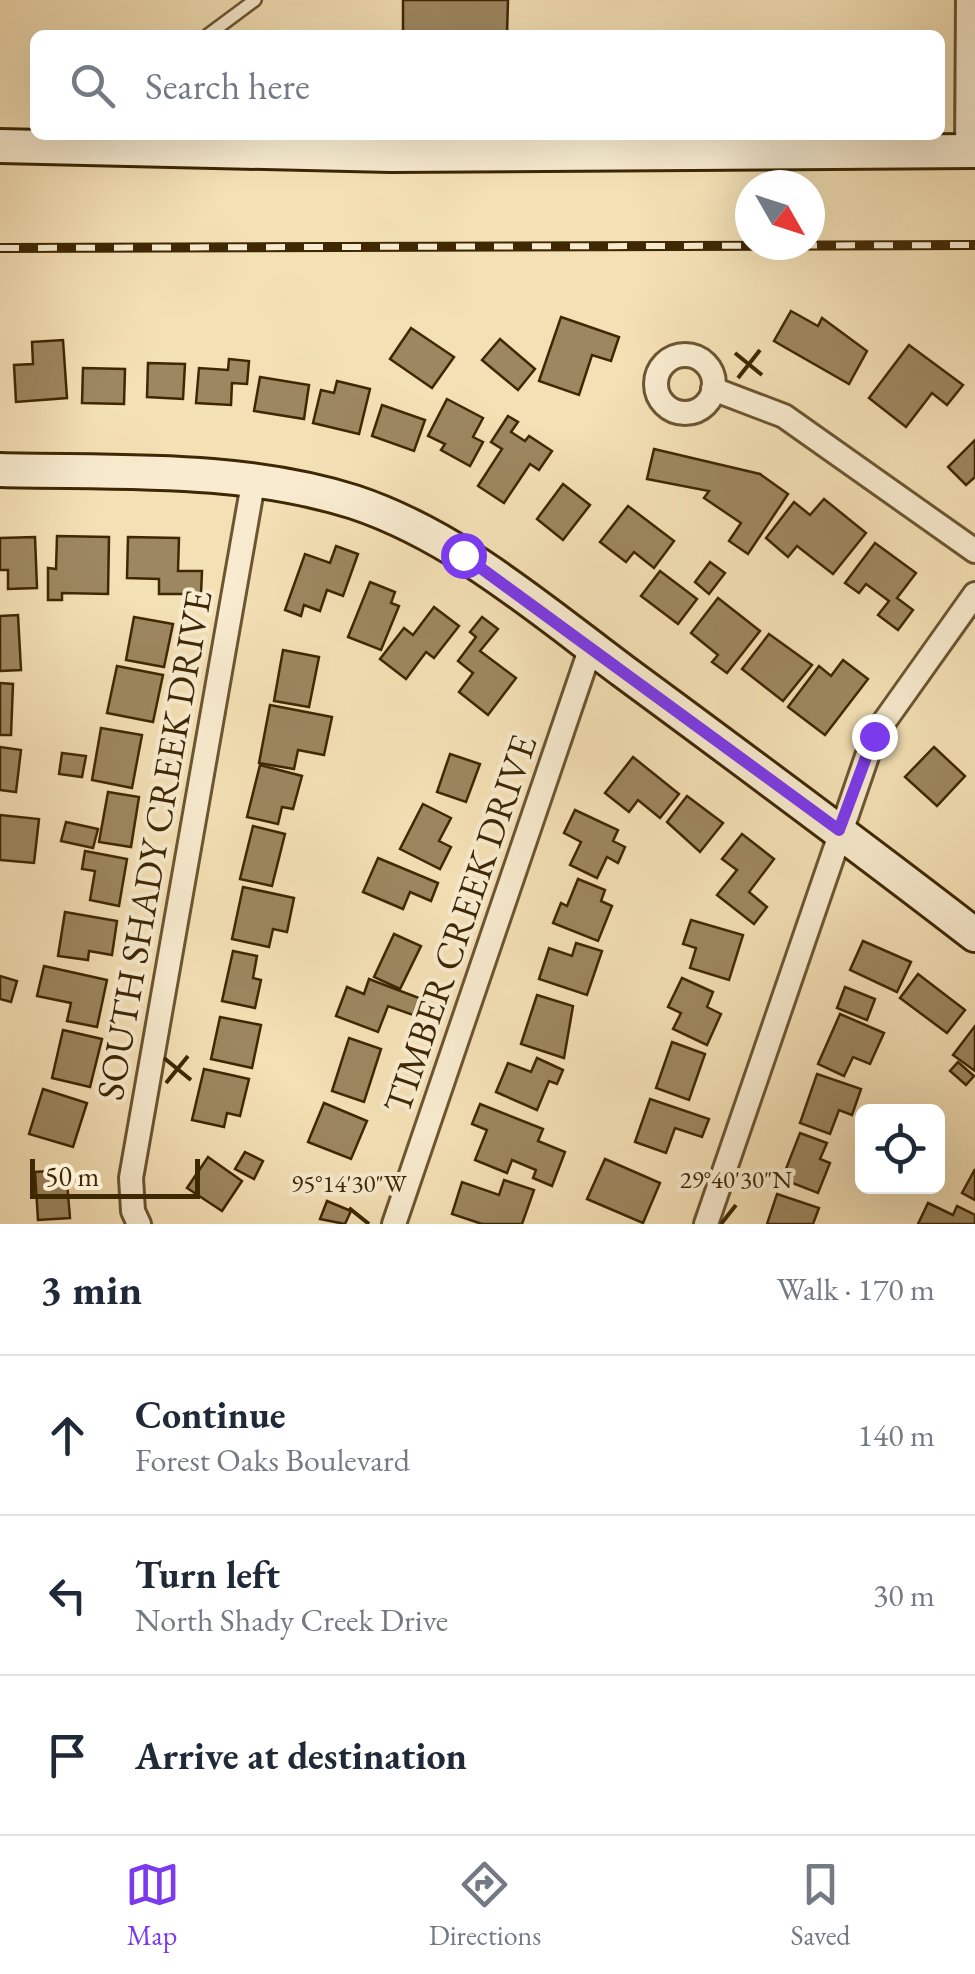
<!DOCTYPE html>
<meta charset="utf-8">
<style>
:root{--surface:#fff;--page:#f6f6f7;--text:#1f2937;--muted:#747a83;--line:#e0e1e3;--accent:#7c3aed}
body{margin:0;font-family:"EB Garamond",serif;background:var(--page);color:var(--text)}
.controls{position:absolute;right:30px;bottom:30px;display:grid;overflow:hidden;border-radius:15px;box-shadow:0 10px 40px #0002}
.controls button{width:90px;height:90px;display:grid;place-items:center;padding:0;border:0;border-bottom:2px solid var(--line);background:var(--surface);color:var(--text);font:50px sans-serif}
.compass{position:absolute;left:735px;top:170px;width:90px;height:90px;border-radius:50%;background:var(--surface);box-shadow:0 10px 40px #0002;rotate:129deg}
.scale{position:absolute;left:30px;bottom:25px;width:170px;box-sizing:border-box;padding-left:10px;border:5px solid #3e2703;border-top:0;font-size:28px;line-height:35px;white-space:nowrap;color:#3e2703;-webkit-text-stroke:8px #f8ebcf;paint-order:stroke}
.stop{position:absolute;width:30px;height:30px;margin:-22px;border:8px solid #7c3aed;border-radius:50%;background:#fff}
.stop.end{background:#7c3aed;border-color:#fff;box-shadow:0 2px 10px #0008}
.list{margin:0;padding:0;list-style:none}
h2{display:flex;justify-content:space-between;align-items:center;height:130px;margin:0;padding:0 40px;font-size:42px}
h2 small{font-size:32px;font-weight:400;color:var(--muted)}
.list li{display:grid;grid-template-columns:65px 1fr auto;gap:30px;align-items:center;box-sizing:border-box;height:160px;padding:0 40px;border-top:2px solid var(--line)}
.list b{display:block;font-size:38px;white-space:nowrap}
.list p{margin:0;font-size:32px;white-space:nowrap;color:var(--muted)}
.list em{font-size:32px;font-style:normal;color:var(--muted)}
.icon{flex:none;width:55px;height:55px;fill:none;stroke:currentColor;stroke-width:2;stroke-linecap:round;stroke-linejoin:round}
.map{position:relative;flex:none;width:975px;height:1224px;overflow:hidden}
.search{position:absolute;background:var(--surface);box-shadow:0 10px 40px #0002;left:30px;right:30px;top:30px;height:110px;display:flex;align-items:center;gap:25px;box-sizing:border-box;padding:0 35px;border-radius:15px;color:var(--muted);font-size:38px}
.sheet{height:610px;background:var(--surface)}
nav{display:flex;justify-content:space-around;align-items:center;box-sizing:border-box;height:140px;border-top:2px solid var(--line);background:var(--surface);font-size:28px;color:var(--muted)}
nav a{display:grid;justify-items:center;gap:5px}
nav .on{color:var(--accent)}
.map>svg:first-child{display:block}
.building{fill:#9d8760;stroke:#3e2703;stroke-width:2.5}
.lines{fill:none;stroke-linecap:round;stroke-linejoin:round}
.lane-casing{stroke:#6c5530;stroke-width:16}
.street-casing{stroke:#6c5530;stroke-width:28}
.secondary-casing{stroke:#3e2703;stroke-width:38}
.lane{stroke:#f8ebcf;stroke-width:11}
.street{stroke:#f8ebcf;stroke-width:22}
.secondary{stroke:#f8ebcf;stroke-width:32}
.rail-casing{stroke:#3e2703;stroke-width:10}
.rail{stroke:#f8ebcf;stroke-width:6;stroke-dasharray:19;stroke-linecap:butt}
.route{stroke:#7c3aed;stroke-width:12}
.ticks{fill:none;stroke:#3e2703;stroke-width:4}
.labels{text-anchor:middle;stroke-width:8;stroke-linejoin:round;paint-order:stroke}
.street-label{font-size:38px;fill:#3e2703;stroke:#f8ebcf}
.ticks-label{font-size:25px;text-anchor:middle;fill:#3e2703;stroke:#f8ebcf;stroke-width:8;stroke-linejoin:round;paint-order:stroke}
</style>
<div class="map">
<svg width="975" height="1224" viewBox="0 0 975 1224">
<rect width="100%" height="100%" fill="#f4e0b5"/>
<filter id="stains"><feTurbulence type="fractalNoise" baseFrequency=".002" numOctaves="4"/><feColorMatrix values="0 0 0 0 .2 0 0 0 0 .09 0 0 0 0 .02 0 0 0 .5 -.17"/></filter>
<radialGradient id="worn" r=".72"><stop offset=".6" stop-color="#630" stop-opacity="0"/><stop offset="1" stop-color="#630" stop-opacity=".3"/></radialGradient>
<g class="building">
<polygon points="403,0 508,0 507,35 403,35"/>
<polygon points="791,311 818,326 822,318 867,351 849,384 774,341"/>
<polygon points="561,317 619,337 611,361 592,355 579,395 539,381"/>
<polygon points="411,328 454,357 432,388 390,359"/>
<polygon points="500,339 535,369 518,390 482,360"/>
<polygon points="63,340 67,398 16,402 14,365 33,364 32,342"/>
<polygon points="909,345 963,385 947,405 932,393 906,427 869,398"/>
<polygon points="229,359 249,361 247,384 232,383 231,405 196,403 199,368 228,370"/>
<polygon points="148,363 185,364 183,399 147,397"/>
<polygon points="83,368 125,369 124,404 82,403"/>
<polygon points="260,377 309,385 304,419 254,411"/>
<polygon points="337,381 370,389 359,434 313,423 321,390 334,393"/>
<polygon points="447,399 483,418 473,437 483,442 470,466 441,450 445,444 428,436"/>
<polygon points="382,405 425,420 414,451 372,436"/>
<polygon points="508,416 518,422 511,432 525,441 529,436 552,451 539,470 530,464 504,503 478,486 502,449 491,442"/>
<polygon points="975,440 975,477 966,485 948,467"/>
<polygon points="654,449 760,474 788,494 748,554 729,541 741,523 704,498 709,491 647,479"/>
<polygon points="563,484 590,505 563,540 537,519"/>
<polygon points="824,499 866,533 833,574 797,546 788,557 766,538 794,502 810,515"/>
<polygon points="628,506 674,541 654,568 634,552 626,562 600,542"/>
<polygon points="57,536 109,537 108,594 62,593 62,600 48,600 48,568 56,569"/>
<polygon points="35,537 37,588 8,589 8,570 0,570 0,538"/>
<polygon points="128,537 179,538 178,571 202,571 201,594 159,594 159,579 127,578"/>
<polygon points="875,543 916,573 897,598 913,610 898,630 878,615 889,601 866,584 859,593 845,583"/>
<polygon points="336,546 358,554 343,596 327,590 320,611 304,605 301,616 285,610 305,554 330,563"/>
<polygon points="710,562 725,573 709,594 695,582"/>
<polygon points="660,571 697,599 678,624 641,596"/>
<polygon points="370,582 395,592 391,603 399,606 381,650 348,637"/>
<polygon points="718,598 760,631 727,673 712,662 718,655 691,633"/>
<polygon points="434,607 459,626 434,658 426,652 406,679 380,659 404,628 413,635"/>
<polygon points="18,615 21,670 0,671 0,616"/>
<polygon points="134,617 173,624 164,667 126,660"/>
<polygon points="482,617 498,629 480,651 516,678 488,715 459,692 473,673 458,661 476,637 470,632"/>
<polygon points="769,634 812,665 783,701 742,669"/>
<polygon points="283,650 319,657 309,707 274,701"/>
<polygon points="843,660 868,679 825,735 788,707 819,666 831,676"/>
<polygon points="117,666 163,675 153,722 107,713"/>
<polygon points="0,683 13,684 11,735 0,735"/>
<polygon points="270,705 332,717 324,755 298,750 294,769 259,763"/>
<polygon points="101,728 142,735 132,788 92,780"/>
<polygon points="0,747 21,750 16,792 0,790"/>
<polygon points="934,747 965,776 937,806 905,777"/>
<polygon points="62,753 86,756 82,777 59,774"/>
<polygon points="450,754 480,764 466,802 437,792"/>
<polygon points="633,757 679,794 660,818 638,800 629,812 605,793"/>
<polygon points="260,765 302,776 293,809 282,807 278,824 247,817"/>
<polygon points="108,792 139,797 131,847 99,842"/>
<polygon points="687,796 723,823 700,852 667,822"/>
<polygon points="423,804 451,818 439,841 451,847 440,869 400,849"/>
<polygon points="575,810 618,830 613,841 625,847 618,863 607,857 597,878 570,865 581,842 564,833"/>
<polygon points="0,815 39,819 34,863 0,860"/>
<polygon points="66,822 98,829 93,848 61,841"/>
<polygon points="253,826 285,834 272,886 240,879"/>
<polygon points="742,834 774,859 749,892 767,907 754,924 717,895 737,870 722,859"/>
<polygon points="85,851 127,859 119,906 90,900 95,871 82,869"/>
<polygon points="378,858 438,883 431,901 410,892 403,909 363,892"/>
<polygon points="578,879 605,890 601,901 612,906 598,941 553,923 561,903 567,906"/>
<polygon points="243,887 294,898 287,932 273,929 269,947 232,939"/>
<polygon points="65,912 117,921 112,955 89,951 88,960 58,956"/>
<polygon points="691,920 743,935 729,980 690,968 696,948 683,944"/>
<polygon points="394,934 421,946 400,989 374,977"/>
<polygon points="863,941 911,962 897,992 850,970"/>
<polygon points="576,943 602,951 587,995 539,979 549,948 572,956"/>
<polygon points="233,951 257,956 253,978 261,980 255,1008 222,1001"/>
<polygon points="44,966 107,980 97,1027 67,1021 71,1003 37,996"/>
<polygon points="918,974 965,1010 947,1033 900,998"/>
<polygon points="0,976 17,981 11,1002 0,999"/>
<polygon points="682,978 713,992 707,1007 721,1014 707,1045 673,1029 681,1013 668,1007"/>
<polygon points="369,979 419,998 413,1015 388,1006 378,1032 336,1016 347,987 364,994"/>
<polygon points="845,987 875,999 867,1020 837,1008"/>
<polygon points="537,995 573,1006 564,1058 521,1044"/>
<polygon points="840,1014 884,1033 870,1064 853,1057 844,1076 818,1064"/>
<polygon points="220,1017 261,1025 252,1068 211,1059"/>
<polygon points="975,1026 975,1071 953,1055"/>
<polygon points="63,1030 102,1039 90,1087 52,1078"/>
<polygon points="349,1038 381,1049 364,1102 332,1091"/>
<polygon points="672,1042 705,1054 689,1100 656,1088"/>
<polygon points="537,1058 563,1070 557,1084 549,1081 537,1110 496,1092 508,1063 531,1072"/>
<polygon points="958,1062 974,1076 966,1085 950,1071"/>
<polygon points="204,1069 249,1079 240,1116 227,1113 224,1127 192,1120"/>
<polygon points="817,1074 861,1089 852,1115 839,1110 830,1134 800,1123"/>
<polygon points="43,1089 87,1103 73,1147 29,1134"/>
<polygon points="650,1099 709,1119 702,1137 675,1128 666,1153 635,1142"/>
<polygon points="324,1103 367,1121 351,1159 308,1142"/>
<polygon points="480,1104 543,1129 538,1141 565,1152 552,1186 533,1178 536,1170 512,1160 507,1173 475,1160 487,1130 472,1124"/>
<polygon points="800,1133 827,1143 820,1159 830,1163 818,1193 782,1179"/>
<polygon points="245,1152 263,1161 254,1179 235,1169"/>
<polygon points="208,1157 242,1181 222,1211 187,1188"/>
<polygon points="605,1159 660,1183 643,1223 587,1199"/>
<polygon points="975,1169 975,1200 962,1193"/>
<polygon points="66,1170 70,1218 38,1220 35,1172"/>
<polygon points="504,1180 534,1190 522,1224 482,1224 452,1214 462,1182 499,1195"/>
<polygon points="777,1194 819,1208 813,1224 767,1224"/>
<polygon points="327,1201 351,1211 345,1224 320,1219"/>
<polygon points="928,1203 953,1215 957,1206 975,1215 975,1224 918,1224"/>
</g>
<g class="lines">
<g class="lane-casing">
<polyline id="lane" points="208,35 255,0"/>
</g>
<g class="street-casing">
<g id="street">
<polyline points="967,151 968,0"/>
<circle cx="685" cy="384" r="29"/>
<polyline points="713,389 784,416 975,551"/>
<polyline points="139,1224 133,1211 131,1178 254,478"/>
<polyline points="394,1224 591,647"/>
<polyline points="706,1224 874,736 975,594"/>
</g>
</g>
<g class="secondary-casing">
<g id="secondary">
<polyline points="0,146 391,155 975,151"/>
<path d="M0,470C118,473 240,466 354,502C454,535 540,609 623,671C741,758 859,845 975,935"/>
</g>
</g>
<use href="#lane" class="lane"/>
<use href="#street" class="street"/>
<use href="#secondary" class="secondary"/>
<g class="rail-casing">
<polyline id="rail" points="0,248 975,245"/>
</g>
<use href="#rail" class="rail"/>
</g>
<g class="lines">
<polyline class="route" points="463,555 839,830 874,736"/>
</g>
<path class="ticks" d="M735,353L762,375M738,378L760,350M164,1058L191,1080M166,1083L188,1056M349,1208L369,1224M721,1224L736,1205"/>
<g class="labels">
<g class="street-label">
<text transform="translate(154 845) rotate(-80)" y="13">SOUTH SHADY CREEK DRIVE</text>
<text transform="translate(460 924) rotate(-71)" y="13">TIMBER CREEK DRIVE</text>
</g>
</g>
<g class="ticks-label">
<text x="736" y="1188">29°40'30"N</text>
<text x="349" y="1192">95°14'30"W</text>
</g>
<rect width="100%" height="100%" filter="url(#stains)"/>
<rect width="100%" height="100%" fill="url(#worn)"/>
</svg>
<div class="controls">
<button><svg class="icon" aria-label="locate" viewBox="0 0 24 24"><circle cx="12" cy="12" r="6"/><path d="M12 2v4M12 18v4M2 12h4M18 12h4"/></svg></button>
</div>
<svg class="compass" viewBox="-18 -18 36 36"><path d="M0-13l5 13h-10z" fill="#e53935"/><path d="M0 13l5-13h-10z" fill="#747a83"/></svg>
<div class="scale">50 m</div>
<div class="stop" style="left:463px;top:555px"></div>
<div class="stop end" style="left:874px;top:736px"></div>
<div class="search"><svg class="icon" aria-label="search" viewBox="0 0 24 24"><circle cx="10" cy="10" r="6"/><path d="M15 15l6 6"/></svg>Search here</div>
</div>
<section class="sheet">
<h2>3 min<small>Walk · 170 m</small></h2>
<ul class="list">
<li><svg class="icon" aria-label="ahead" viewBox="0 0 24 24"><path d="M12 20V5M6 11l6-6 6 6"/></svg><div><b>Continue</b><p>Forest Oaks Boulevard</p></div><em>140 m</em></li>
<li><svg class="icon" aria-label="left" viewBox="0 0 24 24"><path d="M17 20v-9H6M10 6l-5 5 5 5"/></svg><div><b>Turn left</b><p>North Shady Creek Drive</p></div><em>30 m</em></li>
<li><svg class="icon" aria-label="arrive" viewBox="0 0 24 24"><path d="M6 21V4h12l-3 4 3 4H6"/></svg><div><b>Arrive at destination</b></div></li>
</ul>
</section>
<nav>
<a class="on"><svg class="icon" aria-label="map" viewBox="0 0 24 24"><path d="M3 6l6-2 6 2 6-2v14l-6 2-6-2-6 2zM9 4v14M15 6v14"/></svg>Map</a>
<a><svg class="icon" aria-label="directions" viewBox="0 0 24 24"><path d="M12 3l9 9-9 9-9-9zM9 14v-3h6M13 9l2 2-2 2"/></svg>Directions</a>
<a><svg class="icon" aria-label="saved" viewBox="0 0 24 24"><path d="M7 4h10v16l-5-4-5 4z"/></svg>Saved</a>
</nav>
